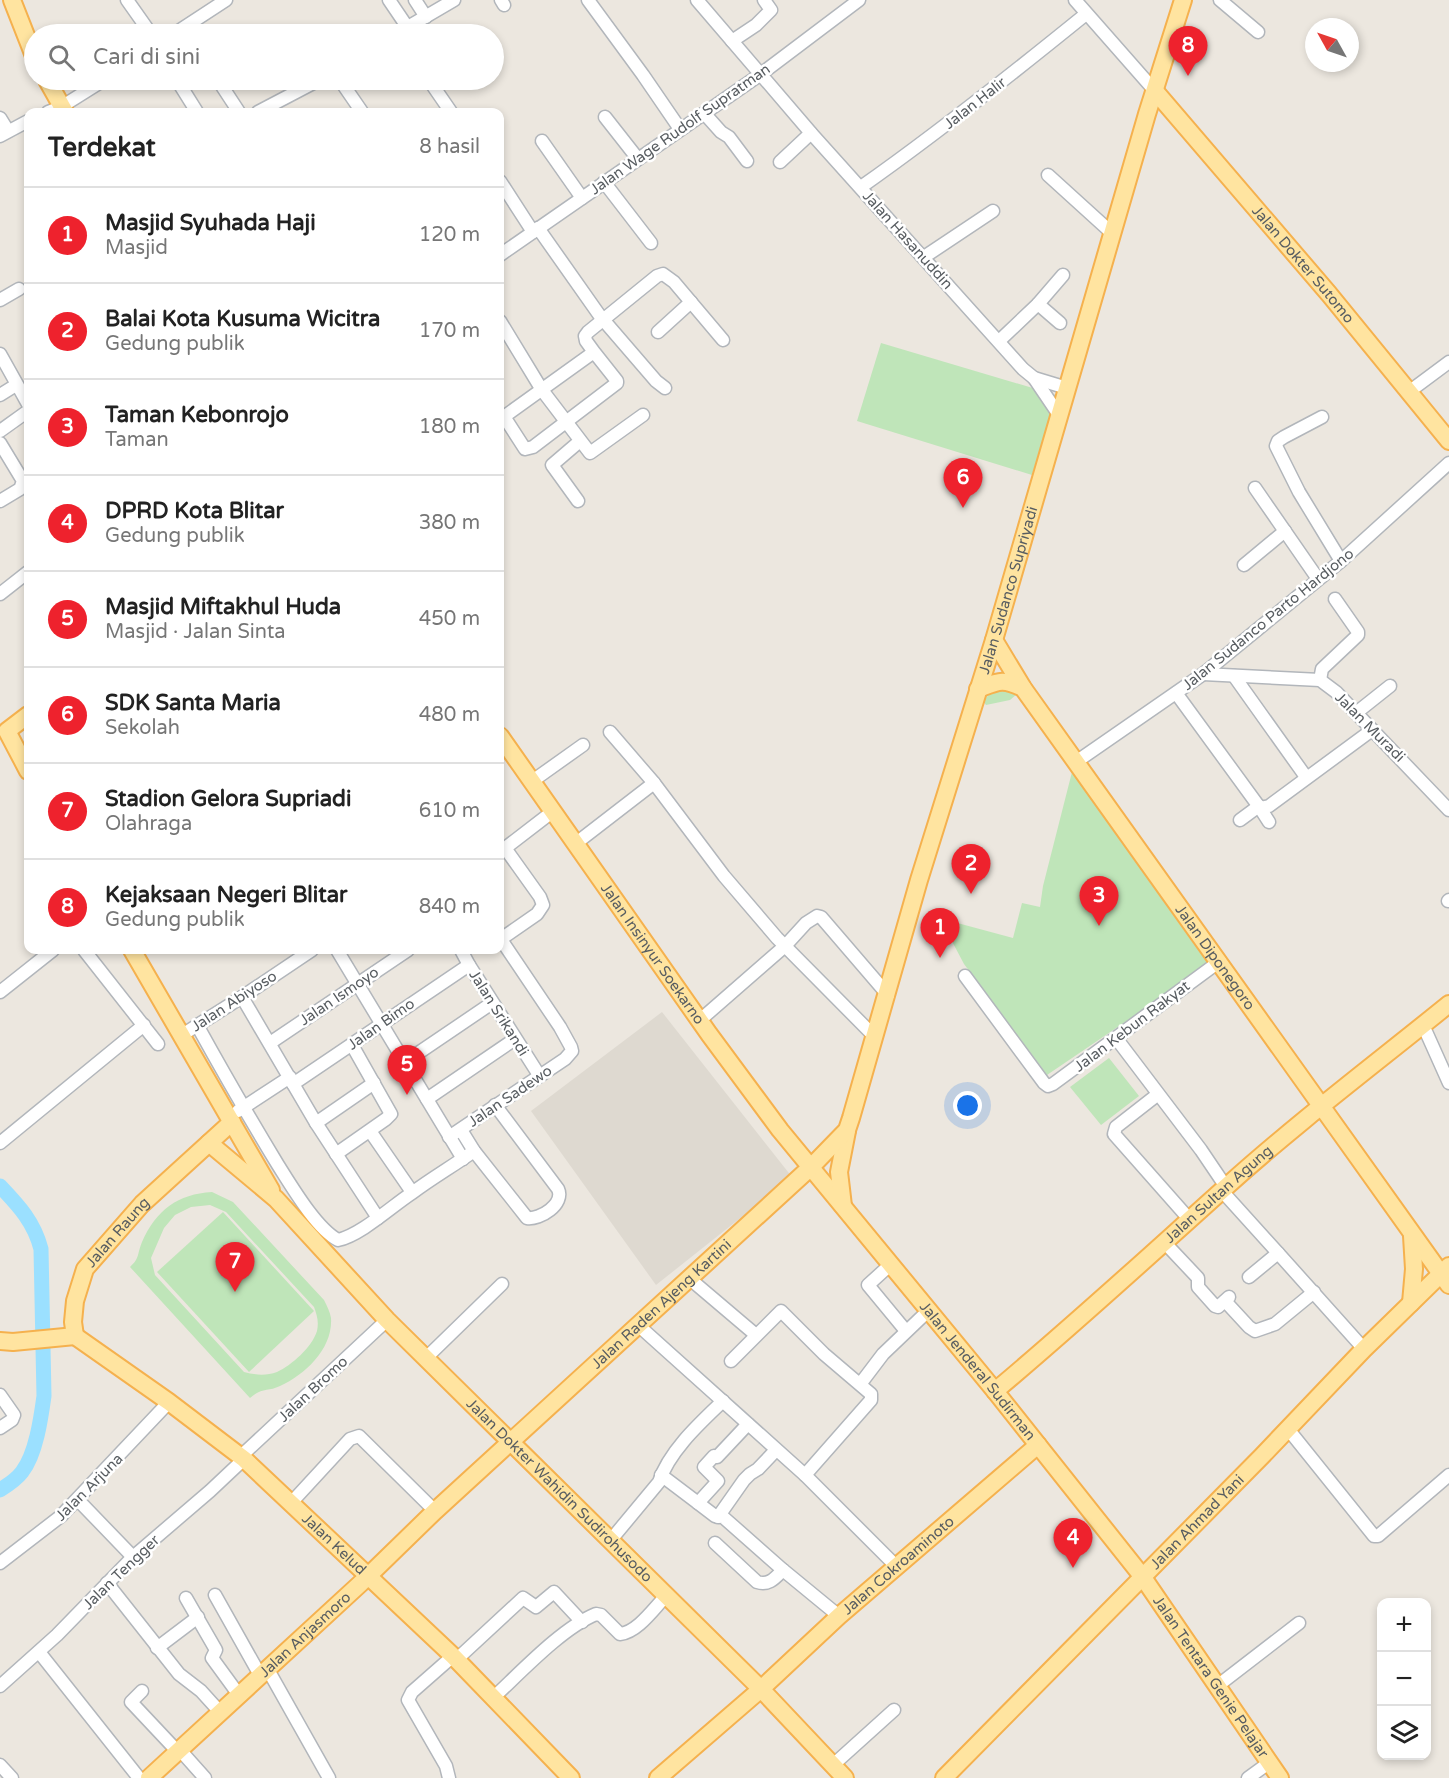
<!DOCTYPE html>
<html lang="id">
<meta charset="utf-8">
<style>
:root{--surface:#fff;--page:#f2f2f2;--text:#222;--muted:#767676;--line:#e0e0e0;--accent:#ee222d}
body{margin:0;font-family:"Varela Round",sans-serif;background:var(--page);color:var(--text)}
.controls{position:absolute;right:18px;bottom:18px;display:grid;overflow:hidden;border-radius:12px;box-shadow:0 3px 9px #0003}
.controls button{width:54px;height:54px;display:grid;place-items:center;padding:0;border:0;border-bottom:2px solid var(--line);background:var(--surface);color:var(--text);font:30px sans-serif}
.compass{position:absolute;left:1305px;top:18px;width:54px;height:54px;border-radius:50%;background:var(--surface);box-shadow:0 3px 9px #0003;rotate:310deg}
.you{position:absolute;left:968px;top:1106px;width:21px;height:21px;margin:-15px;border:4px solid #fff;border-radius:50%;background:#1a73e8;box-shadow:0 0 0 9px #1a73e833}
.badge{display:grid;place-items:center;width:39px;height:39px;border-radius:50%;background:var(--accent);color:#fff;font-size:20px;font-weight:700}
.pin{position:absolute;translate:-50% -50px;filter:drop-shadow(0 2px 3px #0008)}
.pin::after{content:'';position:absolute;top:32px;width:21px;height:18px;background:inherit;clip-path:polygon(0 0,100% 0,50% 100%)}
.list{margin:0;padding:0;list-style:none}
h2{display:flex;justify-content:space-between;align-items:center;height:78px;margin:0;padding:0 24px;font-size:26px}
h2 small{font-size:20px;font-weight:400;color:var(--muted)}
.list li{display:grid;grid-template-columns:39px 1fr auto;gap:18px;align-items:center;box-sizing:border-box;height:96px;padding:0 24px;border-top:2px solid var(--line)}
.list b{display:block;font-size:22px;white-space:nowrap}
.list p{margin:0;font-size:20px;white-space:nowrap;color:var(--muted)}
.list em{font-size:20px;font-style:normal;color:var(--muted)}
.icon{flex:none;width:33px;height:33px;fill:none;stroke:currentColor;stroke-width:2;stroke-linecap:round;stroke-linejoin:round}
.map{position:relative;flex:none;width:1449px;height:1778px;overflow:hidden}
.search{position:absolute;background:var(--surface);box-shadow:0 3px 9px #0003;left:24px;top:24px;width:480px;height:66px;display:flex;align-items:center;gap:15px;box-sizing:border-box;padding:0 21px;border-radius:33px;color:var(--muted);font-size:22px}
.panel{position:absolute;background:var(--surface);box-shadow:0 3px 9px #0003;left:24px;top:108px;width:480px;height:846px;border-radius:12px}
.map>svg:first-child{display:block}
.education{fill:#ded9d0}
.green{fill:#bfe5b9;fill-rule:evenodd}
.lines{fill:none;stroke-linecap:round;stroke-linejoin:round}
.river{stroke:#9be0ff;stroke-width:15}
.minor-casing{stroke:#b2b6bb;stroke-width:15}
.major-casing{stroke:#f5b14e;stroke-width:20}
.minor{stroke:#fff;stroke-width:12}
.major{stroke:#ffe4a0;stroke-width:16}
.labels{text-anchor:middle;stroke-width:5;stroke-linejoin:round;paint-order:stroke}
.street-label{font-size:15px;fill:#585d61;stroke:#fff}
</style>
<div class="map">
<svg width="1449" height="1778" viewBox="0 0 1449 1778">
<rect width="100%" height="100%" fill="#ece7df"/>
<polygon class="education" points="662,1012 792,1177 656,1285 531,1111"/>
<g class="green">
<polygon points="881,343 1056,395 1032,475 857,421"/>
<polygon points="997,686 1017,694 1010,700 986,705 983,701"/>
<polygon points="1072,772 1209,965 1047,1075 964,964 946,930 950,921 1013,938 1022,903 1040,907 1043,886"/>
<polygon points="1109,1058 1139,1096 1101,1125 1070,1087"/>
<path d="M212,1192L233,1202L324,1300C327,1306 330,1312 331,1318C333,1348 306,1374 280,1386C268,1392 262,1387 250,1398L130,1267C140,1258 137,1254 142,1242C156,1210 178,1194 212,1192ZM210,1205L226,1212L314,1307C317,1315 319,1322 317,1331C312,1347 292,1365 277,1372C266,1376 255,1375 244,1372L155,1275L151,1258L164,1228L175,1215L191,1207Z"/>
<polygon points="223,1212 314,1311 249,1372 157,1272"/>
</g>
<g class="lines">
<path class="river" d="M0,1186C19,1206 34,1222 41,1249L44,1396C41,1418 36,1454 22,1472C16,1480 8,1485 0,1490"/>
<g class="minor-casing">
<g id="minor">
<polyline points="127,0 151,34"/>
<polyline points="389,0 408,28"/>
<polyline points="415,0 426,17"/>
<polyline points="501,0 504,5"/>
<polyline points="588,0 643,75 680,129"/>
<polyline points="697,0 811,133 1023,369 1034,378 1067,388"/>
<polyline points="1075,0 1155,91"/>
<polyline points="1220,0 1258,32"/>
<polyline points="174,34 226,0"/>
<polyline points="396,34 454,0"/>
<polyline points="732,41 756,25 771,10 764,0"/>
<polyline points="177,80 197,112"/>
<polyline points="218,80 239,112"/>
<polyline points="340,80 362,112"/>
<polyline points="429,80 451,112"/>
<polyline points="48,112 61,107 104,80"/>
<polyline points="258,112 319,80"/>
<polyline points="704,113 721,132 729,137 747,161"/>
<polyline points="605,117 638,159"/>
<polyline points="0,118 8,131"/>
<polyline points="0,136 28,121"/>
<polyline points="542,141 582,198"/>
<polyline points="780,162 811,133"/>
<polyline points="1048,175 1113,234"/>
<polyline points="500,181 533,232"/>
<polyline points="604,182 651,243"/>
<path d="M861,187C938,133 1012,74 1086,14"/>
<polyline points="538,228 600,316 656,381 665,388"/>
<polyline points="500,255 761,74 859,0"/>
<polyline points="924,257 993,211"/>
<polyline points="0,300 19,289"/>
<polyline points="1038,304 1060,323"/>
<polyline points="500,321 542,390 590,453 643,415"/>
<polyline points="658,332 691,302"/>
<polyline points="999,341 1038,304 1063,275"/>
<polyline points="594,352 617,381 617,383 533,447 525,449 505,418 505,416 594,352 586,341 585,336 588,332 657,276 663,274 674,282 723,340"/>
<polyline points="0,354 28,404"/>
<polyline points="1034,378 1059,415"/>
<polyline points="1410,391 1449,362"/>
<polyline points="0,395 16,385"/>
<polyline points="1322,417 1284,437 1278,441 1276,446 1299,492 1341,561"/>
<polyline points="0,431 28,411"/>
<polyline points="0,443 23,481 20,489 0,501"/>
<polyline points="1255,488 1318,579"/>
<polyline points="578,501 552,465 580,441"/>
<polyline points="1244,565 1285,531"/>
<polyline points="0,594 28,572"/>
<polyline points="1203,674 1320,680 1336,692 1449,810"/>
<polyline points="1234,676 1306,777"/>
<polyline points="1320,680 1322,669 1358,635 1358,632 1335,599"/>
<polyline points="1176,693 1260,808 1269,822"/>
<polyline points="1356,713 1390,686"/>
<polyline points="610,732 654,783 724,876 777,938 875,1037"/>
<polyline points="1076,762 1203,674 1341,561 1449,463"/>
<polyline points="531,782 583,745"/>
<polyline points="1260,808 1269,806 1372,730"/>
<polyline points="1240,820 1259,806"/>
<polyline points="575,844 654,783"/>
<polyline points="500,852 552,812"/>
<polyline points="1448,901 1449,900"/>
<polyline points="501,939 537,914 543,905 540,897 505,848"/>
<polyline points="84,950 158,1044"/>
<polyline points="337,950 463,1159"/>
<polyline points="461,950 469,965 539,1075"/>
<polyline points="965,976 1044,1083 1048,1086 1053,1084 1220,961"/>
<polyline points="0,992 53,950"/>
<polyline points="242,997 316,1123 378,1218"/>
<polyline points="699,1021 785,946 806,923 817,916 821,917 888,995"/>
<path d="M197,1025C223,1072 250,1119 278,1165C292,1187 316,1228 338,1240C361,1235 392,1206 412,1193C432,1178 453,1166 474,1151"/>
<polyline points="1423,1025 1449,1083"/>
<polyline points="182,1035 242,997 312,950"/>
<polyline points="1116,1038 1201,1150 1226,1187"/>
<polyline points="270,1043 408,950"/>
<polyline points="405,1062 492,1003"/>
<polyline points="293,1084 469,965"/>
<polyline points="1157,1095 1116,1127 1114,1134 1190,1220"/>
<polyline points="427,1099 515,1039"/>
<polyline points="238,1111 290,1077"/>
<polyline points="316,1123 374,1083"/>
<path d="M461,1130L474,1151L527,1218C540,1220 565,1204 558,1189L495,1105"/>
<polyline points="370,1131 412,1192"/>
<polyline points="449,1137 565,1059 572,1051 571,1047 560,1027 500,938"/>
<polyline points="0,1143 144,1025"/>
<polyline points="336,1154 386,1119 391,1114 352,1045"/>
<polyline points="1222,1191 1278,1253"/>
<polyline points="1165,1243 1198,1278 1198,1287 1215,1306 1218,1307 1229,1297"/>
<polyline points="890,1265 868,1285 906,1331"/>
<polyline points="1249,1277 1278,1253 1364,1349"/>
<polyline points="690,1279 756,1335"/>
<polyline points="1225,1301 1249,1327 1255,1331 1275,1324 1314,1292"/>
<polyline points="639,1326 805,1475 897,1567"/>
<polyline points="426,1358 502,1284"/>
<polyline points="731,1361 781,1311 824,1354 871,1394 871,1400 805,1475"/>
<polyline points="861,1383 883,1354 928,1311"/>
<polyline points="0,1395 14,1415 12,1420 0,1428"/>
<polyline points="748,1424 717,1457 714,1456 704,1467 718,1481 698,1503 715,1516 723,1517 783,1570 839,1616"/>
<polyline points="1288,1429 1374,1536 1378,1536 1449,1475"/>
<polyline points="240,1457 387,1320"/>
<polyline points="661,1475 698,1503"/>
<polyline points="78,1500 133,1557"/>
<polyline points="291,1503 350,1439 359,1436 435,1511"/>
<polyline points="718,1517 744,1480 750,1474 758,1469 776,1450"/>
<path d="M610,1541L659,1482C669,1451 700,1423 723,1401"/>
<path d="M715,1543L757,1582C769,1586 775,1578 783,1570"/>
<polyline points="0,1563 61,1516 169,1402"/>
<polyline points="107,1583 179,1674 201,1691 220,1712"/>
<polyline points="215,1595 260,1675"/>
<polyline points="186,1598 216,1650 212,1658 239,1695"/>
<polyline points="157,1648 198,1617"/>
<polyline points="39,1652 139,1778"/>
<polyline points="456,1660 523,1598 536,1607 554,1592 582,1622"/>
<polyline points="267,1668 329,1778"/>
<polyline points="0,1686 57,1635 133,1557 210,1491 244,1459"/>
<polyline points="1216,1687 1299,1623"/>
<polyline points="142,1691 131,1702 178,1752"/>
<path d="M493,1698C521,1672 562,1628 596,1614L601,1615L620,1634C638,1632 654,1608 666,1596"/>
<polyline points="180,1750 205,1778"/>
<polyline points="0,1765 12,1778"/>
<polyline points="833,1765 894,1710"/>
<polyline points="449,1778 446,1766 408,1700 412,1692 453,1656"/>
<polyline points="1248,1778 1270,1762"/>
</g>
</g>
<g class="major-casing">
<g id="major">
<polyline points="12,0 34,56"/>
<polyline points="47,80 65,112"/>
<path id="s1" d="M1155,91L1329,294L1449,441"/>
<path id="s2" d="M994,640L1023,688L1449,1285"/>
<path d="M978,689C999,681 1002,678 1023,688"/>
<polyline points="28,715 7,731 28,771"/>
<path id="s3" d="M500,736L709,1034L780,1130L995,1391L1142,1576L1280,1778"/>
<polyline points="132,950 271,1190"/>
<path id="s4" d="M209,1143L276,1199L387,1320L761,1689L845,1778"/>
<polyline points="843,1206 839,1172 847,1131"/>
<polyline points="1411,1303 1414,1269 1412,1236"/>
<path id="s5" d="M75,1336L169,1402L244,1459L453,1656L571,1778"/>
<path id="s6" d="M75,1336L73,1322L75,1301L85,1269L142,1204L232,1122"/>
<polyline points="0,1341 13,1342 75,1336"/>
<path id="s7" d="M995,1391C1074,1325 1150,1255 1227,1186C1298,1122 1375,1064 1449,1004"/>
<path id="s8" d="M149,1778L361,1583L435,1511L811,1167L847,1130L851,1118L919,880L994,640L1147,114L1183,0"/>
<path id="s9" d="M658,1778L761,1689L839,1616L1038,1445"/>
<path id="s10" d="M944,1778L1262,1456L1364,1349L1449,1266"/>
</g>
</g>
<use href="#minor" class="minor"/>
<use href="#major" class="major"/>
</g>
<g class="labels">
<g class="street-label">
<text transform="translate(975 103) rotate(-38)" y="5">Jalan Halir</text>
<text transform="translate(680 129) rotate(-35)" y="5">Jalan Wage Rudolf Supratman</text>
<text transform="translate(908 240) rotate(48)" y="5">Jalan Hasanuddin</text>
<text dy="5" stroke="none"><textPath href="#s1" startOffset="228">Jalan Dokter Sutomo</textPath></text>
<text dy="5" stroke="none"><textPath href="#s8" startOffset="1516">Jalan Sudanco Supriyadi</textPath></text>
<text transform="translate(1268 619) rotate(-39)" y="5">Jalan Sudanco Parto Hardjono</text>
<text transform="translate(1370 727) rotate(45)" y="5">Jalan Muradi</text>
<text dy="5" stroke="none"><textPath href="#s3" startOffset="266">Jalan Insinyur Soekarno</textPath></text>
<text dy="5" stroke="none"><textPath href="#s2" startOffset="387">Jalan Diponegoro</textPath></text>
<text transform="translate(339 996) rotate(-34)" y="5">Jalan Ismoyo</text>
<text transform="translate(234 1001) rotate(-33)" y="5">Jalan Abiyoso</text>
<text transform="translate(499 1013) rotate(58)" y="5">Jalan Srikandi</text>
<text transform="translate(381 1024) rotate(-35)" y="5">Jalan Bimo</text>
<text transform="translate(1132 1026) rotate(-37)" y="5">Jalan Kebun Rakyat</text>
<text transform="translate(510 1096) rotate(-34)" y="5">Jalan Sadewo</text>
<text dy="5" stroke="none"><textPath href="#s7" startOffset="298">Jalan Sultan Agung</textPath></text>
<text dy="5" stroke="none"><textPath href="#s6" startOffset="118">Jalan Raung</textPath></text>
<text dy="5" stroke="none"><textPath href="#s8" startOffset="698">Jalan Raden Ajeng Kartini</textPath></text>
<text dy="5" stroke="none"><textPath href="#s3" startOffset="795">Jalan Jenderal Sudirman</textPath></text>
<text transform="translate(313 1389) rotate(-43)" y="5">Jalan Bromo</text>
<text transform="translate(89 1487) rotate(-45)" y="5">Jalan Arjuna</text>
<text dy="5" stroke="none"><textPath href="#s4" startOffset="494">Jalan Dokter Wahidin Sudirohusodo</textPath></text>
<text dy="5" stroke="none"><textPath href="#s10" startOffset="360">Jalan Ahmad Yani</textPath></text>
<text dy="5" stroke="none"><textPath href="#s5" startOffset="333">Jalan Kelud</textPath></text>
<text dy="5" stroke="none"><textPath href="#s9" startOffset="321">Jalan Cokroaminoto</textPath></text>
<text transform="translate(121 1572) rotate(-44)" y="5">Jalan Tengger</text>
<text dy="5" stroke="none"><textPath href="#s8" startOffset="212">Jalan Anjasmoro</textPath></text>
<text dy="5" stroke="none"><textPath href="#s3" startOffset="1180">Jalan Tentara Genie Pelajar</textPath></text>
</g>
</g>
</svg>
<div class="controls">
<button>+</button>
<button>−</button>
<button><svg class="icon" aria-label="layers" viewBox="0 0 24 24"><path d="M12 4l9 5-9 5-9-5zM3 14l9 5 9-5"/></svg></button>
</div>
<svg class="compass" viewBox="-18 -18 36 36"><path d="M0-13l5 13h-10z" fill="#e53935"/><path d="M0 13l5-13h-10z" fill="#767676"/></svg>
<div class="you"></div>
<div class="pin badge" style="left:940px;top:958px">1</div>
<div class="pin badge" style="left:971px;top:894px">2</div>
<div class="pin badge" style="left:1099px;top:926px">3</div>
<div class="pin badge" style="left:1073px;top:1568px">4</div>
<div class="pin badge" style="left:407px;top:1095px">5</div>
<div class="pin badge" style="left:963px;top:508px">6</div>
<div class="pin badge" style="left:235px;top:1292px">7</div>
<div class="pin badge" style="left:1188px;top:76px">8</div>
<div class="search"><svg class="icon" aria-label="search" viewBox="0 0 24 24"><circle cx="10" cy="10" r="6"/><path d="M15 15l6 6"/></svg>Cari di sini</div>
<section class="panel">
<h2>Terdekat<small>8 hasil</small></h2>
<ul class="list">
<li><span class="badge">1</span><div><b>Masjid Syuhada Haji</b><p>Masjid</p></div><em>120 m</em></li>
<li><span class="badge">2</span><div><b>Balai Kota Kusuma Wicitra</b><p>Gedung publik</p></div><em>170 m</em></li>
<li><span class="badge">3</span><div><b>Taman Kebonrojo</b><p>Taman</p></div><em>180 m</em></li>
<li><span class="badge">4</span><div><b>DPRD Kota Blitar</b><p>Gedung publik</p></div><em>380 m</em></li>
<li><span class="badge">5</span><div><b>Masjid Miftakhul Huda</b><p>Masjid · Jalan Sinta</p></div><em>450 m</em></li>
<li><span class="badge">6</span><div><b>SDK Santa Maria</b><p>Sekolah</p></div><em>480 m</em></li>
<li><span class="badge">7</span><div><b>Stadion Gelora Supriadi</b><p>Olahraga</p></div><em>610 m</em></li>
<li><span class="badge">8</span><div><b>Kejaksaan Negeri Blitar</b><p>Gedung publik</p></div><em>840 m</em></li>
</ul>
</section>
</div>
